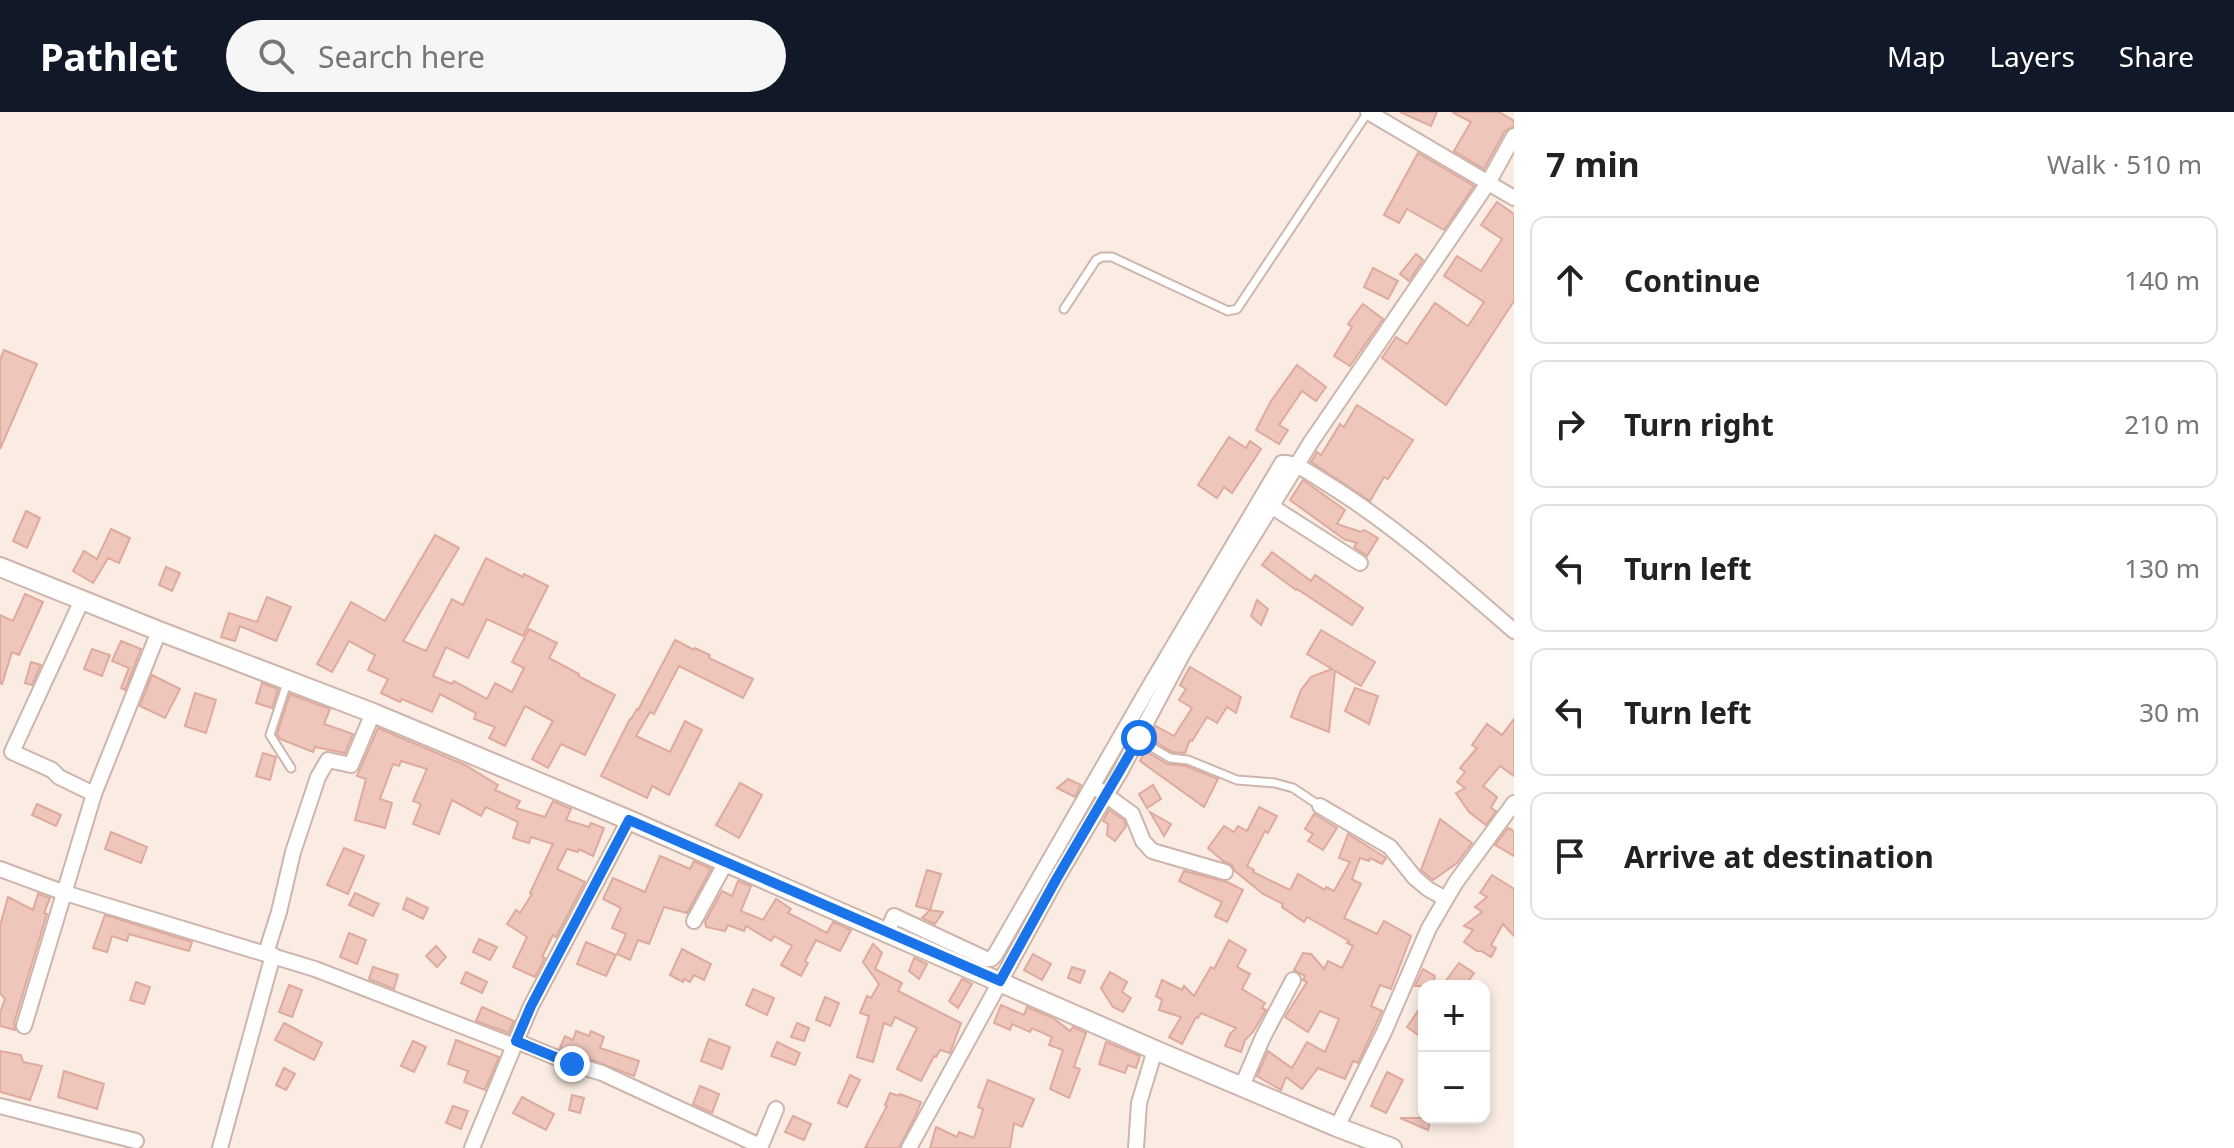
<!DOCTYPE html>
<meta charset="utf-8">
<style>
:root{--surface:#fff;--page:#f6f6f6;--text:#222;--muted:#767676;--line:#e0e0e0;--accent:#111827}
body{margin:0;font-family:"Noto Sans",sans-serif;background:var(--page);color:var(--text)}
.controls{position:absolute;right:24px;bottom:24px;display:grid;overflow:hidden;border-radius:16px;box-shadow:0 4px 12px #0003}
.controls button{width:72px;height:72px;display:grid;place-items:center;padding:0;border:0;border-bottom:2px solid var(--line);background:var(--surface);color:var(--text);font:40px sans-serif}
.stop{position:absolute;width:24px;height:24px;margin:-18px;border:6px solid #1a73e8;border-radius:50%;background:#fff}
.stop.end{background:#1a73e8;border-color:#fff;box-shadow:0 2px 8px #0008}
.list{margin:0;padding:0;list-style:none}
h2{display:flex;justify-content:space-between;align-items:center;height:104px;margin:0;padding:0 32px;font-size:34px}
h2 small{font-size:26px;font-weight:400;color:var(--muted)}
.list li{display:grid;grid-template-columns:52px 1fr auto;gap:24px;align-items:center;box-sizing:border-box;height:128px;margin:0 16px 16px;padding:0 16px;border:2px solid var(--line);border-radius:16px}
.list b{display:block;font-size:30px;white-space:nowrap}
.list em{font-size:26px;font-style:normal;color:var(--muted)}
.icon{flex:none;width:44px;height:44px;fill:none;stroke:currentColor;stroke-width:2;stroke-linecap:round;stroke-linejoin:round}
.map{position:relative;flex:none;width:1514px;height:1036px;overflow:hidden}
header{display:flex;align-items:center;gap:48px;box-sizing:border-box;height:112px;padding:0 40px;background:var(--accent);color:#fff}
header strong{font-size:38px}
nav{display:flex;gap:44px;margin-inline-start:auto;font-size:28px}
.search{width:560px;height:72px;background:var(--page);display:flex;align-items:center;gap:20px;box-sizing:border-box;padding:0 28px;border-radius:44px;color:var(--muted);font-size:30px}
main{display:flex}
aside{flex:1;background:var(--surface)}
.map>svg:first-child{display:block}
.building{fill:#eec6bb;stroke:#dfaa9d;stroke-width:2}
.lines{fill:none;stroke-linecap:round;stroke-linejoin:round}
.service-casing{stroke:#cdb5ac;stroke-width:11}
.minor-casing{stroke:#cdb5ac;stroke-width:18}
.tertiary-casing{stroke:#cdb5ac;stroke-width:22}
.service{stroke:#fff;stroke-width:7}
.minor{stroke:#fff;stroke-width:14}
.tertiary{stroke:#fff;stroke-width:18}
.route{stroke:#1a73e8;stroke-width:10}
</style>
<header>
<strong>Pathlet</strong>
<div class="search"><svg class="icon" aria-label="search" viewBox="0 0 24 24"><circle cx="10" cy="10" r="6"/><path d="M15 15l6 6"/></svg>Search here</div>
<nav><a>Map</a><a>Layers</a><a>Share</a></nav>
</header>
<main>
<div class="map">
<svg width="1514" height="1036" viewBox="0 0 1514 1036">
<rect width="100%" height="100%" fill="#faece2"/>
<g class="building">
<polygon points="1400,0 1437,0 1431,14"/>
<polygon points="1452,0 1499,0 1514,9 1514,14 1505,19 1484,57 1454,39 1471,10"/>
<polygon points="1418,41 1474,74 1444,118 1407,97 1399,111 1384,103"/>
<polygon points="1497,90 1514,102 1514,189 1446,293 1382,246 1396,225 1407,232 1435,191 1468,214 1484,190 1444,164 1457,144 1481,159 1502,127 1481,113"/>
<polygon points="1416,142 1423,148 1409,169 1400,162"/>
<polygon points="1373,156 1398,169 1388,187 1364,175"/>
<polygon points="1363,192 1383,207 1350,254 1334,244 1352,215 1348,212"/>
<polygon points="4,238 37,252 0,337 0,248"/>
<polygon points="1297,253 1326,275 1316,289 1302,279 1279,313 1288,318 1279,332 1256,318 1271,289"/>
<polygon points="1357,293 1413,328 1388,367 1384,365 1370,389 1311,350 1317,340 1321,343 1340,312 1344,315"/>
<polygon points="1229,325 1246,336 1250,329 1261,337 1232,381 1224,375 1217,386 1198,373"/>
<polygon points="1303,368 1345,398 1337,412 1361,420 1364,418 1378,426 1367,444 1354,435 1357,431 1344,427 1290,388"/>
<polygon points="26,399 40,406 27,436 13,429"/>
<polygon points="111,417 130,426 119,451 108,446 93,471 73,459 84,439 97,447"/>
<polygon points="435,423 459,436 403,529 426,539 452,487 463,493 486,446 523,465 524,462 548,474 523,524 487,507 468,546 446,535 433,564 452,572 454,569 487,587 495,571 512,580 524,556 512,550 529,517 557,531 549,546 579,562 578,564 615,583 585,643 561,632 548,656 532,647 553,609 525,594 505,634 489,626 495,615 474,607 476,601 440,582 432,600 402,587 400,590 381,581 388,567 368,558 375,543 349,529 332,560 317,552 351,490 385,509"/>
<polygon points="1272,440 1311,469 1315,463 1363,496 1352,513 1297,477 1296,478 1262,453"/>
<polygon points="166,455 180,461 172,479 159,473"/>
<polygon points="25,482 43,490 19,543 12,540 2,572 0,571 0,503 13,509"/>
<polygon points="267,485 291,495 276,529 240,514 235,529 221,525 229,501 257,510"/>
<polygon points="1257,488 1268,497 1261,513 1251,504"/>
<polygon points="1321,518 1375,550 1361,574 1335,559 1329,620 1291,605 1301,578 1311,565 1332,557 1307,542"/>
<polygon points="675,528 694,538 695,536 710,543 709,546 753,567 743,586 679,554 654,602 650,600 636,624 670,640 685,609 702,618 669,683 652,674 647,686 601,664 630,607 631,607 637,597 638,598"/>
<polygon points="121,529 141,537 125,578 121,576 129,556 112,549"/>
<polygon points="92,537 110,543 102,564 84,557"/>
<polygon points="31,550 41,553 32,573 25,571"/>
<polygon points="1190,555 1241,585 1236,601 1227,595 1217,611 1207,605 1192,629 1190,628 1185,641 1172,640 1151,627 1151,623 1156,614 1174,624 1192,596 1179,588 1186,577 1180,573"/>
<polygon points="152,563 180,577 165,606 140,594"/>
<polygon points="262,571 278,577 272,596 256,591"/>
<polygon points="1355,576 1378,584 1369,612 1345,599"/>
<polygon points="195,581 216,588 206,621 185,614"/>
<polygon points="290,582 330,597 324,612 353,622 345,641 315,635 313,640 280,627 277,622"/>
<polygon points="1514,607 1514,664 1500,654 1483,674 1497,685 1491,696 1496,699 1486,713 1469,700 1456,681 1465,676 1457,670 1465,660 1460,656 1477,636 1472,633 1487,612 1502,623"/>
<polygon points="378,616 465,653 498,673 495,678 520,689 516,696 545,705 553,689 571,697 566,708 589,715 591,711 604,716 593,744 579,737 578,740 567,737 557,757 585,770 556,825 553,823 542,845 545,846 535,865 513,855 527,825 507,812 516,798 520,801 532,782 530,781 553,732 531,725 529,731 513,726 518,710 486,695 481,704 452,688 439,722 413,712 421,692 413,689 427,657 401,649 399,654 393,652 380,687 392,691 385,716 355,708 366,667 357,664"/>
<polygon points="1145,639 1167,652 1186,654 1218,667 1204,695 1140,649"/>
<polygon points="263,641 276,645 270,668 256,664"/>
<polygon points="1068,667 1081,673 1075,685 1057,676"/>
<polygon points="740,671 762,683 739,726 716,713"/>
<polygon points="1153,673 1161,687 1147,696 1139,682"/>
<polygon points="37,692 61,703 56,714 32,703"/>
<polygon points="1259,695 1277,704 1268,721 1265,719 1247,754 1254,758 1253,760 1290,778 1298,762 1325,778 1326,775 1334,779 1350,750 1339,746 1348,722 1386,746 1382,752 1370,746 1369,749 1360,746 1352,767 1361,772 1344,806 1377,822 1384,809 1411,824 1391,877 1380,873 1371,894 1382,899 1358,951 1353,949 1345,967 1318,956 1302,977 1286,965 1281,978 1257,964 1268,939 1292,956 1307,930 1325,940 1339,907 1320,899 1308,920 1285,905 1307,870 1303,868 1305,864 1294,858 1303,841 1311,842 1324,857 1328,849 1342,856 1353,834 1347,831 1349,829 1307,805 1304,810 1282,795 1283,792 1263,782 1235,759 1232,753 1223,749 1208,736 1224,714 1234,720 1238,714 1247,719"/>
<polygon points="1109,698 1124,708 1126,714 1115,729 1107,723 1108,712 1103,709"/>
<polygon points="1150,700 1171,712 1164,724"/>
<polygon points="1314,702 1337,716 1323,738 1308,729 1313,722 1305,717"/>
<polygon points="1440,707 1472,731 1457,751 1433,768 1421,758"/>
<polygon points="1508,716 1514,719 1514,744 1495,733"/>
<polygon points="111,720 147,735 141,751 105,737"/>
<polygon points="344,736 364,744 348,782 327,773"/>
<polygon points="660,744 690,757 694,749 711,757 687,801 664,795 649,832 638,828 630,848 617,842 626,822 612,816 621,796 603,787 613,766 645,780"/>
<polygon points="927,758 941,762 930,798 916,794"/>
<polygon points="1184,759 1227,770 1243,778 1227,810 1215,804 1222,790 1179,769"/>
<polygon points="1492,763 1514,777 1514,824 1503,812 1491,833 1496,836 1491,845 1481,839 1477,839 1464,830 1473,818 1464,814 1482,800 1475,795 1487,785 1480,781"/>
<polygon points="738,769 751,774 741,799 763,808 776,787 791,797 788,801 827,821 833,810 851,818 840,839 816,828 805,849 808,851 801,864 781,853 792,834 774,824 771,829 746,814 744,819 728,813 725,819 706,815 705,810 722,779 732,784"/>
<polygon points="355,781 379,792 373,804 349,793"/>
<polygon points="38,782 50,786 44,801 47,802 14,911 15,918 0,914 0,901 5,887 0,881 0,814 8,785 33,798"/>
<polygon points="407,786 428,796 423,807 403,797"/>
<polygon points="930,798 943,800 935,812 922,806"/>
<polygon points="105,803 192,830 189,839 129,822 127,829 112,824 107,840 93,836"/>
<polygon points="349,821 366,828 357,852 340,845"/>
<polygon points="479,827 497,835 490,848 473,840"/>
<polygon points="1229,828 1246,838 1237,855 1250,862 1242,877 1265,891 1262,896 1266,898 1253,920 1245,928 1241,940 1225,934 1230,922 1236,916 1201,901 1198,906 1196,905 1182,932 1169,925 1181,905 1159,898 1162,888 1156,884 1162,868 1182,878 1184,874 1194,884 1211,855 1214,857"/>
<polygon points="586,830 616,843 606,864 577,852"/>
<polygon points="873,832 882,841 875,857 902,871 898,879 961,911 950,941 940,938 936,945 934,944 921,969 897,957 917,916 895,905 891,914 884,911 873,950 857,945 869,904 860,901 867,884 871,886 879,872 863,850"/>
<polygon points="436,834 446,845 437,855 426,844"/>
<polygon points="682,837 711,852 704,868 694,863 690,870 684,867 683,870 670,863"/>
<polygon points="1033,842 1051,852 1042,868 1024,858"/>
<polygon points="914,846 927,852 919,867 909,859"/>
<polygon points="1459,851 1474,861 1465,874 1442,874"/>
<polygon points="373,855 398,863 394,877 369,867"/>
<polygon points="1072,855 1085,859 1080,871 1068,866"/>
<polygon points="1423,857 1435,864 1432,874 1415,874"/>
<polygon points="466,860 487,870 482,881 461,871"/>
<polygon points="1110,860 1127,870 1122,880 1131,886 1123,900 1113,895 1101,876"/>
<polygon points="962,867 972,872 958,896 949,889"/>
<polygon points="136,870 150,875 144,892 130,888"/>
<polygon points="289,873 302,878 292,905 279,900"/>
<polygon points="753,877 774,886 767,903 746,893"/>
<polygon points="825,885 839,891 830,914 816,908"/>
<polygon points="1424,890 1424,927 1407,915"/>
<polygon points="1001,893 1024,903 1027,895 1053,906 1070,919 1073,915 1086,921 1074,955 1080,957 1069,986 1050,977 1063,938 1049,933 1052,925 1032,916 1030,920 1012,912 1010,918 994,911"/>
<polygon points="482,895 514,909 509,921 476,909"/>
<polygon points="284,911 322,931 314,948 275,928"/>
<polygon points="797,911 809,916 804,929 791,925"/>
<polygon points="576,919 589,924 591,919 604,925 600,936 639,949 634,964 560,936 565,924 573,928"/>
<polygon points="709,927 730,935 722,957 701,949"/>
<polygon points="456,928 499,945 485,978 464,970 468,959 448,952"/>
<polygon points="413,929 426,935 414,960 401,954"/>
<polygon points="777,930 800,941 795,953 771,944"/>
<polygon points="1106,930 1140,944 1136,956 1128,953 1125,961 1099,952"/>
<polygon points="0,939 21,943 23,950 42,954 30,988 0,980"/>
<polygon points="284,956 295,962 286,978 276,973"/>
<polygon points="64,959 104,972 97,997 58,985"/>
<polygon points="1387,960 1403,968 1386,1001 1371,994"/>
<polygon points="850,963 860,968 847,995 838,991"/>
<polygon points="988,968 1034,987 1022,1015 1014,1011 1010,1036 930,1036 936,1015 957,1025 959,1020 974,1026 983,997 978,995"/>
<polygon points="700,974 719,982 712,1001 693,992"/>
<polygon points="890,981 899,984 900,982 921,990 915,1005 899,1036 865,1036 887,994 885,993"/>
<polygon points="572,983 584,986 580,1001 569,998"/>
<polygon points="522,985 554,1002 546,1018 513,1001"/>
<polygon points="453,994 468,999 461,1017 446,1011"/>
<polygon points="793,1004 811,1012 804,1028 785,1020"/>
<polygon points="1400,1006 1431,1006 1428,1018"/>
</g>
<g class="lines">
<g class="service-casing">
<g id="service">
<polyline points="1064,197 1096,148 1102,145 1112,145 1228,199 1237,197 1368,0"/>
<polyline points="287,571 270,623 291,656"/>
<polyline points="1124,619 1170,646 1188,648 1237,668 1275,671 1293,676 1320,694"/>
</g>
</g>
<g class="minor-casing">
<g id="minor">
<polyline points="1368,0 1514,86"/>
<polyline points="1271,394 1360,451"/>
<polyline points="82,488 12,640 52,658 59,665 94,682"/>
<polyline points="1099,678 1132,702 1143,729 1152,739 1225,760"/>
<polyline points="1320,694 1390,735 1415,766 1428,777 1446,787"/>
<polyline points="0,757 65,781 315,857 514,934 531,894 629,708"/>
<polyline points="694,809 726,750"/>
<path d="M887,820L894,804L986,847H991L995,843L1148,577L1282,351C1298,350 1312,363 1326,371C1394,413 1453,466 1514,519"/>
<polyline points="266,841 279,800 293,740 318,665 328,648 351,653 373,601"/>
<polyline points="24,914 94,682 159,519"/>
<polyline points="516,929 572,952 602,961 760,1034"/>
<polyline points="1242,974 1263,925 1293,868"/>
<polyline points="0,994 136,1029"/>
<polyline points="1337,1015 1384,920 1429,816 1456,770 1514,691"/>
<polyline points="220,1036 273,843"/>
<polyline points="472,1036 514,934"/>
<polyline points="760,1036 776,997"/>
<polyline points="909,1036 1057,766 1120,660 1182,543 1234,455 1311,330 1488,71 1514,24"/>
<polyline points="1136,1036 1139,991 1155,938"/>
</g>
</g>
<g class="tertiary-casing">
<polyline id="tertiary" points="0,455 159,519 373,601 629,708 1155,938 1337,1015 1392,1036"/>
</g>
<use href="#service" class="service"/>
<use href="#minor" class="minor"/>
<use href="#tertiary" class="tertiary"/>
</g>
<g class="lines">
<polyline class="route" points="572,952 516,929 531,894 629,708 1000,869 1057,766 1139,626"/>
</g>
</svg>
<div class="controls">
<button>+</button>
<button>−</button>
</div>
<div class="stop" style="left:1139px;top:626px"></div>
<div class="stop end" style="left:572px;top:952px"></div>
</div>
<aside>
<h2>7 min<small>Walk · 510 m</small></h2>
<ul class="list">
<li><svg class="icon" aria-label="ahead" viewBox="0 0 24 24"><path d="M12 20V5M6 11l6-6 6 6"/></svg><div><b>Continue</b></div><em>140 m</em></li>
<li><svg class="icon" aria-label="right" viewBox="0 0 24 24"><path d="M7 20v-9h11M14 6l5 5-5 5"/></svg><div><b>Turn right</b></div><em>210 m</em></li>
<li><svg class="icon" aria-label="left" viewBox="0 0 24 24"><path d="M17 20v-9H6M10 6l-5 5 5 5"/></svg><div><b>Turn left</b></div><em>130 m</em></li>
<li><svg class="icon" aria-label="left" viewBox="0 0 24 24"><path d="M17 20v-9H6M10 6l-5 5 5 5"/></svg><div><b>Turn left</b></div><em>30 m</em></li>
<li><svg class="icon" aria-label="arrive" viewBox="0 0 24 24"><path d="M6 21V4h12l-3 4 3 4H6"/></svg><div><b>Arrive at destination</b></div></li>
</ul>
</aside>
</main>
